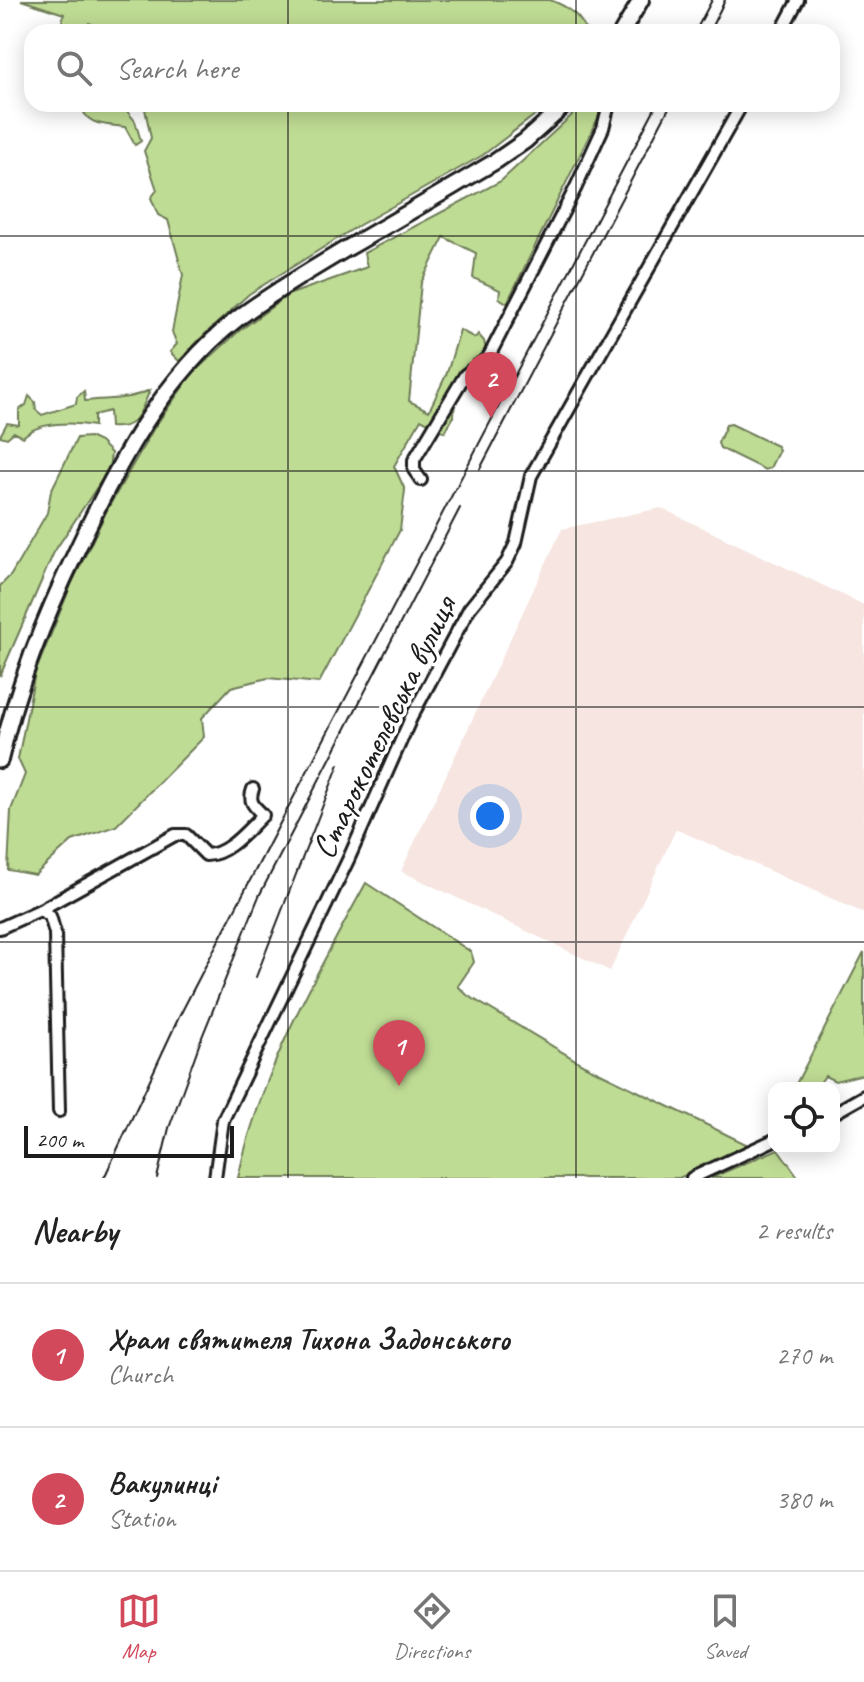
<!DOCTYPE html>
<meta charset="utf-8">
<style>
:root{--surface:#fff;--page:#f2f2f2;--text:#222;--muted:#767676;--line:#e0e0e0;--accent:#d1495b}
body{margin:0;font-family:Caveat,sans-serif;background:var(--page);color:var(--text)}
.controls{position:absolute;right:24px;bottom:24px;display:grid;overflow:hidden;border-radius:16px;box-shadow:0 4px 20px #0003}
.controls button{width:72px;height:72px;display:grid;place-items:center;padding:0;border:0;border-bottom:2px solid var(--line);background:var(--surface);color:var(--text);font:40px sans-serif}
.scale{position:absolute;left:24px;bottom:20px;width:210px;box-sizing:border-box;padding-left:8px;border:4px solid #1c1c1c;border-top:0;font-size:22px;line-height:28px;white-space:nowrap;color:#1c1c1c;-webkit-text-stroke:6px #fff;paint-order:stroke}
.you{position:absolute;left:490px;top:816px;width:28px;height:28px;margin:-20px;border:6px solid #fff;border-radius:50%;background:#1a73e8;box-shadow:0 0 0 12px #1a73e833}
.badge{display:grid;place-items:center;width:52px;height:52px;border-radius:50%;background:var(--accent);color:#fff;font-size:26px;font-weight:700}
.pin{position:absolute;translate:-50% -66px;filter:drop-shadow(0 2px 4px #0008)}
.pin::after{content:'';position:absolute;top:42px;width:28px;height:24px;background:inherit;clip-path:polygon(0 0,100% 0,50% 100%)}
.list{margin:0;padding:0;list-style:none}
h2{display:flex;justify-content:space-between;align-items:center;height:104px;margin:0;padding:0 32px;font-size:34px}
h2 small{font-size:26px;font-weight:400;color:var(--muted)}
.list li{display:grid;grid-template-columns:52px 1fr auto;gap:24px;align-items:center;box-sizing:border-box;height:144px;padding:0 32px;border-top:2px solid var(--line)}
.list b{display:block;font-size:30px;white-space:nowrap}
.list p{margin:0;font-size:26px;white-space:nowrap;color:var(--muted)}
.list em{font-size:26px;font-style:normal;color:var(--muted)}
.icon{flex:none;width:44px;height:44px;fill:none;stroke:currentColor;stroke-width:2;stroke-linecap:round;stroke-linejoin:round}
.map{position:relative;flex:none;width:864px;height:1178px;overflow:hidden}
.search{position:absolute;background:var(--surface);box-shadow:0 4px 20px #0003;left:24px;right:24px;top:24px;height:88px;display:flex;align-items:center;gap:20px;box-sizing:border-box;padding:0 28px;border-radius:24px;color:var(--muted);font-size:30px}
.sheet{height:392px;background:var(--surface)}
nav{display:flex;justify-content:space-around;align-items:center;box-sizing:border-box;height:112px;border-top:2px solid var(--line);background:var(--surface);font-size:22px;color:var(--muted)}
nav a{display:grid;justify-items:center;gap:4px}
nav .on{color:var(--accent)}
.map>svg:first-child{display:block}
.built{fill:#f6e5e0}
.green{fill:#bfdc94;stroke:#6e7c58;stroke-width:2}
.lines{fill:none;stroke-linecap:round;stroke-linejoin:round}
.minor-casing{stroke:#1c1c1c;stroke-width:16}
.major-casing{stroke:#1c1c1c;stroke-width:20}
.minor{stroke:#fff;stroke-width:10}
.major{stroke:#fff;stroke-width:14}
.rail{stroke:#1c1c1c;stroke-width:2}
.grid{fill:none;stroke:#1c1c1c;stroke-width:2;stroke-opacity:0.55}
.labels{text-anchor:middle;stroke-width:7;stroke-linejoin:round;paint-order:stroke}
.street-label{font-size:34px;fill:#1c1c1c;stroke:#fff}
</style>
<div class="map">
<svg width="864" height="1178" viewBox="0 0 864 1178">
<rect width="100%" height="100%" fill="#fff"/>
<filter id="ink" filterUnits="userSpaceOnUse"><feTurbulence type="fractalNoise" baseFrequency=".0125" numOctaves="2"/><feDisplacementMap in="SourceGraphic" scale="16" xChannelSelector="R" yChannelSelector="G"/><feConvolveMatrix kernelMatrix="1 2 1 2 8 2 1 2 1" color-interpolation-filters="sRGB"/></filter>
<g filter="url(#ink)">
<polygon class="built" points="661,508 864,605 864,913 676,829 610,971 401,871 562,529"/>
<g class="green">
<path d="M21,0H550C567,6 581,15 586,32H105L102,28L89,23L85,32H60L64,14Z"/>
<path d="M81,104H125L123,106L135,121L141,141L135,145L125,127C107,124 85,127 81,104Z"/>
<polygon points="144,104 549,104 483,155 356,227 249,294 204,335 179,361 170,352 177,344 172,332 183,275 168,220 158,215 151,198 157,190 144,151 151,138"/>
<polygon points="584,104 601,112 507,303 499,298 500,290 473,278 476,253 444,237 421,283 409,401 429,411 447,373 460,330 475,338 478,334 484,341 486,350 455,397 454,416 445,432 421,419 394,466 405,490 400,530 319,683 268,678 231,687 202,718 204,737 116,826 72,841 35,875 8,870 11,810 25,774 18,759 35,673 71,585 108,508 154,428 192,374 239,331 288,295 367,267 364,253 501,181"/>
<path d="M150,390C140,412 138,430 110,427L109,411L94,415V426C74,422 38,421 23,437L14,432L7,438L0,436L7,423L19,425V410L26,405L29,396L35,402L36,410L42,415L76,404L77,397L84,391L85,401C109,398 127,401 150,390Z"/>
<polygon points="731,424 777,446 779,450 770,468 765,470 720,448 718,443 726,425"/>
<polygon points="89,437 100,442 111,453 109,469 54,552 0,676 0,586 11,575 47,513 51,491 77,438"/>
<path d="M366,883L471,952L474,962L458,986L467,995L584,1065L750,1146L679,1178H238C261,1072 314,977 366,883Z"/>
<polygon points="864,952 864,1074 835,1081 825,1076 816,1088 794,1088"/>
<polygon points="778,1149 799,1178 711,1178"/>
</g>
<g class="lines">
<g class="minor-casing">
<g id="minor">
<polyline points="781,32 798,0"/>
<polyline points="421,480 414,470 414,460 465,375 488,358 576,187 603,128 609,104"/>
<polyline points="40,910 50,916 55,933 59,1111"/>
<path d="M0,928L40,910L175,835H186L206,855C228,855 248,829 263,815C254,806 248,802 253,789"/>
<polyline points="834,1113 864,1096"/>
<polyline points="215,1178 223,1120 349,858 411,718 469,609 507,562 516,543 531,476 742,104"/>
<polyline points="692,1178 774,1140"/>
</g>
</g>
<g class="major-casing">
<g id="major">
<polyline points="622,32 641,0"/>
<path d="M0,760C17,686 44,619 77,550C117,465 162,378 237,319C271,293 308,272 344,250C395,221 445,191 496,161L525,141L566,104"/>
</g>
</g>
<use href="#minor" class="minor"/>
<use href="#major" class="major"/>
<g class="rail">
<polyline points="695,32 712,0"/>
<polyline points="709,32 725,0"/>
<polyline points="480,469 671,104"/>
<polyline points="256,977 339,764"/>
<polyline points="104,1178 179,1017 223,932 657,104"/>
<polyline points="157,1178 169,1128 200,1042 259,896 460,508"/>
</g>
</g>
</g>
<path class="grid" d="M288,0V32M576,0V32M288,104V1178M576,104V1178M0,236H864M0,471H864M0,707H864M0,942H864"/>
<g class="labels">
<g class="street-label">
<text transform="translate(383 727) rotate(-64)" y="12">Старокотелевська вулиця</text>
</g>
</g>
</svg>
<div class="controls">
<button><svg class="icon" aria-label="locate" viewBox="0 0 24 24"><circle cx="12" cy="12" r="6"/><path d="M12 2v4M12 18v4M2 12h4M18 12h4"/></svg></button>
</div>
<div class="scale">200 m</div>
<div class="you"></div>
<div class="pin badge" style="left:399px;top:1086px">1</div>
<div class="pin badge" style="left:491px;top:418px">2</div>
<div class="search"><svg class="icon" aria-label="search" viewBox="0 0 24 24"><circle cx="10" cy="10" r="6"/><path d="M15 15l6 6"/></svg>Search here</div>
</div>
<section class="sheet">
<h2>Nearby<small>2 results</small></h2>
<ul class="list">
<li><span class="badge">1</span><div><b>Храм святителя Тихона Задонського</b><p>Church</p></div><em>270 m</em></li>
<li><span class="badge">2</span><div><b>Вакулинці</b><p>Station</p></div><em>380 m</em></li>
</ul>
</section>
<nav>
<a class="on"><svg class="icon" aria-label="map" viewBox="0 0 24 24"><path d="M3 6l6-2 6 2 6-2v14l-6 2-6-2-6 2zM9 4v14M15 6v14"/></svg>Map</a>
<a><svg class="icon" aria-label="directions" viewBox="0 0 24 24"><path d="M12 3l9 9-9 9-9-9zM9 14v-3h6M13 9l2 2-2 2"/></svg>Directions</a>
<a><svg class="icon" aria-label="saved" viewBox="0 0 24 24"><path d="M7 4h10v16l-5-4-5 4z"/></svg>Saved</a>
</nav>
